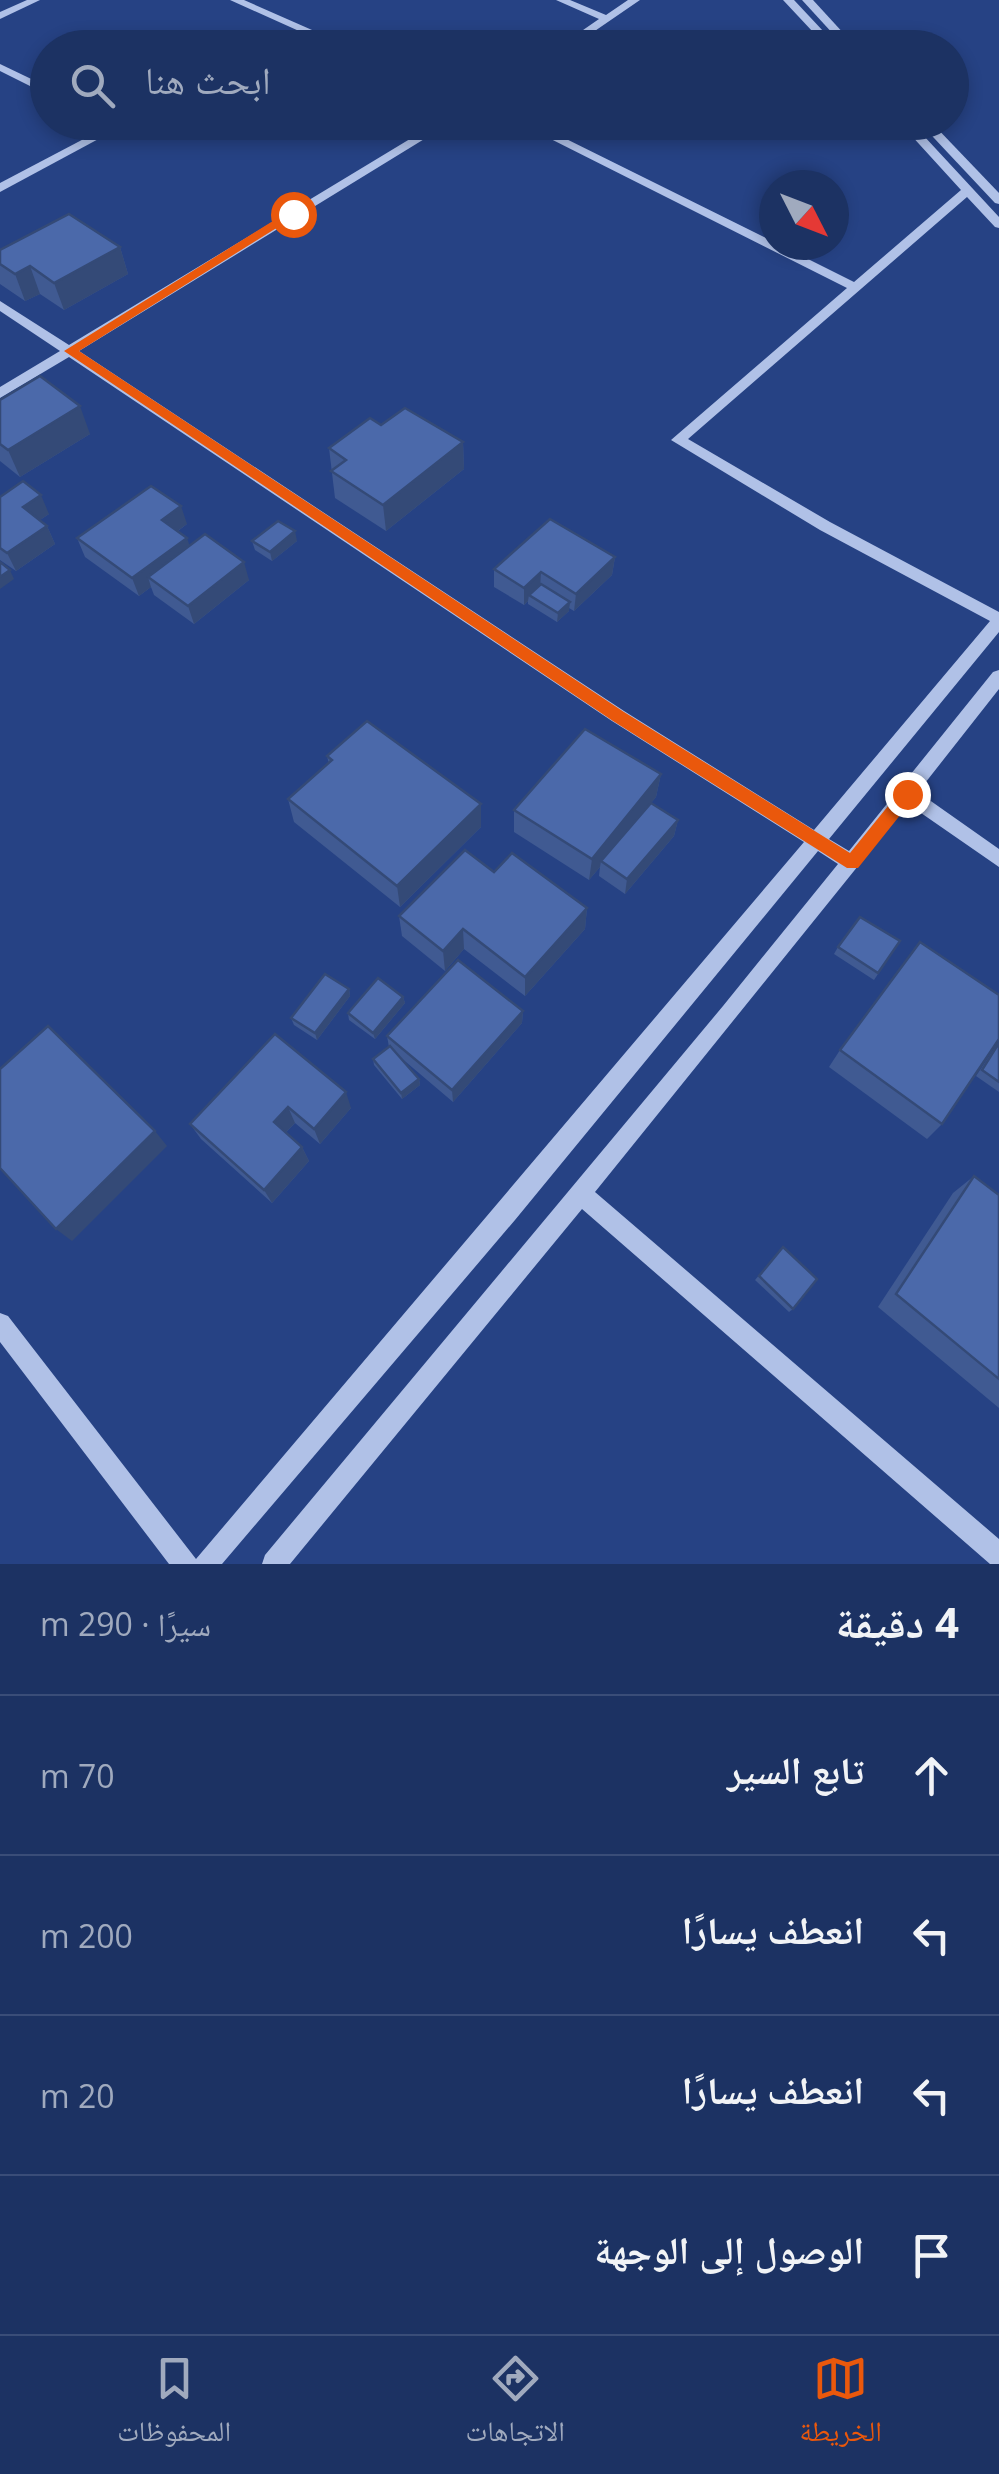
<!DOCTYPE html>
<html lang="ar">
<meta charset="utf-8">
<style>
:root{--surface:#1c3263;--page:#253a69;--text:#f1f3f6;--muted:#a0aabe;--line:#3a4d78;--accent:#ea580c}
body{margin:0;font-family:"Open Sans","Noto Naskh Arabic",sans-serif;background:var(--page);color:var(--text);direction:rtl}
.compass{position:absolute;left:759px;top:170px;width:90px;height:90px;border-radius:50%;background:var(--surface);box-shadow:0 5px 15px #0003;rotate:132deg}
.stop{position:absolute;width:30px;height:30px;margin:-22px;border:8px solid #ea580c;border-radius:50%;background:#fff}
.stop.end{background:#ea580c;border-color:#fff;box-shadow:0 2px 10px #0008}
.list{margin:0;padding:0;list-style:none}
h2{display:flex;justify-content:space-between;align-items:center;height:130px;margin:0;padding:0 40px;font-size:42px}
h2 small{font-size:32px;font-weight:400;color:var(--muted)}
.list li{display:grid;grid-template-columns:65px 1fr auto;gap:30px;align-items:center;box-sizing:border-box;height:160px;padding:0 40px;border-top:2px solid var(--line)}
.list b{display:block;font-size:38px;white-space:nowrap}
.list em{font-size:32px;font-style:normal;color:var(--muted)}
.icon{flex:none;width:55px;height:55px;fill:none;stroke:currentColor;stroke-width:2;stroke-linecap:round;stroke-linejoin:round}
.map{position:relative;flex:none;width:999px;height:1564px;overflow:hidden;direction:ltr}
.search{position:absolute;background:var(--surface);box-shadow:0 5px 15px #0003;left:30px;right:30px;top:30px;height:110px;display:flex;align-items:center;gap:25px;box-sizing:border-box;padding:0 35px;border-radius:55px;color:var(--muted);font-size:38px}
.sheet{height:770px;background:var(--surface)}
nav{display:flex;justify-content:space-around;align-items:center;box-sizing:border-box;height:140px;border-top:2px solid var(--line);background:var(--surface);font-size:28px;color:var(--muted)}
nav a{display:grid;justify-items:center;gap:5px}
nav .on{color:var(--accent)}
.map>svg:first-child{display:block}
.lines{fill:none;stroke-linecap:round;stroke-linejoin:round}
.minor{fill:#b0c1e7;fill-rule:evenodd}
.wall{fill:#405a92}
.shaded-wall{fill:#344a77}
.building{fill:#4b69aa;stroke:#344a77;stroke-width:2.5}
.route{fill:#ea580c}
</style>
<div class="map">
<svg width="999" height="1564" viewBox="0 0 999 1564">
<rect width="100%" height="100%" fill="#264284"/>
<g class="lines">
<g class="minor">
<polygon points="27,0 40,0 0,19 0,12"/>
<polygon points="230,0 244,0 353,48 338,48 307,34 282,48 268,48 299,31"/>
<polygon points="556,0 570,0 606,15 628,0 640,0 570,48 557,48 599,19"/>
<polygon points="783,0 794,0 839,48 828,48"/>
<polygon points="802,0 813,0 857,48 846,48"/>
<polygon points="0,64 48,87 48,95 0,71"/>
<polygon points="116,122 130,122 0,192 0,183"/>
<polygon points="438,122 452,122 79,351 624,711 814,830 990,621 820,530 671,440 847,288 517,122 532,122 774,242 774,245 780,245 854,282 961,190 899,122 911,122 999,217 999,228 995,227 967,197 688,439 830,522 999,612 999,632 829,839 849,851 993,672 999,670 999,689 918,792 999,849 999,867 908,804 595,1192 999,1539 999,1564 990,1564 582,1209 290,1564 262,1564 265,1555 723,1006 838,864 818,851 515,1220 222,1564 169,1564 0,1342 0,1313 8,1316 196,1559 804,842 612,721 69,357 0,398 0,387 60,351 0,311 0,301 69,345"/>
<polygon points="919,122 931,122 999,193 999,204 995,203"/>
</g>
</g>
<g class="wall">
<polygon points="120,247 128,274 64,310 40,294 25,301 0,284 0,250"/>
<polygon points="0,400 90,434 20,477 0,461"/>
<polygon points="381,425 463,442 464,469 386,531 335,498 329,448"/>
<polygon points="0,497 49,514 40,520 47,526 55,544 16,571 0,560"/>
<polygon points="187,524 178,531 190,546 249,580 194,624 154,595 151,587 139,596 85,557 77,538"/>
<polygon points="252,541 297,541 272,561 255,550"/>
<polygon points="615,557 612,575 574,611 569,608 569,611 557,622 528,604 528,601 524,605 494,587 494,569"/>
<polygon points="327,756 481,804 481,827 400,907 294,822 288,799 329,764"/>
<polygon points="661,774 656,797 650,804 678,820 674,836 625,894 599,876 600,867 589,880 514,832 514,810"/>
<polygon points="494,872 587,908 585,929 525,996 464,949 445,971 402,936 399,916"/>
<polygon points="900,941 874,980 834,954 838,947"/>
<polygon points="349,989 350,996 317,1040 294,1025 291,1018"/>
<polygon points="403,997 405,1003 375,1039 349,1020 348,1013"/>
<polygon points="523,1011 522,1023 453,1102 400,1057 419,1079 420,1085 402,1099 374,1065 373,1059 389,1047 387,1036"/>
<polygon points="275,1034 351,1108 320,1144 295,1123 286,1132 302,1147 309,1161 272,1203 201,1139 190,1124"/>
<polygon points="999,1041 999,1092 976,1076"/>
<polygon points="840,1050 942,1124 927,1139 829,1067"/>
<polygon points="974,1176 999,1195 999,1408 878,1307 953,1193"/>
<polygon points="783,1247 793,1309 789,1312 755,1280"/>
</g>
<g class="shaded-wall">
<polygon points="120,247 128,274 64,310 54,283"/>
<polygon points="30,266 40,294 25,301 15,274"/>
<polygon points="80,406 90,434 20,477 8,450"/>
<polygon points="463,442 464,469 386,531 383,505"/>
<polygon points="41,495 49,514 31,526 23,507"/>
<polygon points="181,506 187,524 168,538 162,520"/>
<polygon points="47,526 55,544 16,571 7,553"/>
<polygon points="295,531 297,541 272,561 270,552"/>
<polygon points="187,538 193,556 148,577 151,587 139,596 132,578"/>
<polygon points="615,557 612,575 574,611 576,594"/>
<polygon points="244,562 249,580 194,624 188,606"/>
<polygon points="10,570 14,579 0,589 0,577"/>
<polygon points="541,572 540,590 529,595 528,601 524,605 524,588"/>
<polygon points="570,602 569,611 557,622 558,613"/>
<polygon points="661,774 656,797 603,863 601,861 600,867 589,880 592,859"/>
<polygon points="481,804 481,827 400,907 397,886"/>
<polygon points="678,820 674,836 625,894 627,879"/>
<polygon points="587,908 585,929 525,996 525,977"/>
<polygon points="463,929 464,949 445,971 443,951"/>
<polygon points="349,989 350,996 317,1040 315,1033"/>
<polygon points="403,997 405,1003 375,1039 373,1033"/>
<polygon points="523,1011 522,1023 453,1102 452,1090"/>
<polygon points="419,1079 420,1085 402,1099 401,1093"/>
<polygon points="346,1092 351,1108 320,1144 314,1129"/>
<polygon points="288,1107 295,1123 281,1137 274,1122"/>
<polygon points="155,1131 167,1146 72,1241 56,1229"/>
<polygon points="302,1147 309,1161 272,1203 264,1190"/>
</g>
<g class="building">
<polygon points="69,214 120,247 54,283 30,266 15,274 0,264 0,250"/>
<polygon points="40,376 80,406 8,450 0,444 0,400"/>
<polygon points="405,408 463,442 383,505 331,471 346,460 329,448 370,418 381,425"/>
<polygon points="23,481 41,495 23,507 47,526 7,553 0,548 0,497"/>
<polygon points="151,486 181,506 162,520 187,538 132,578 77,538"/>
<polygon points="550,519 615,557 576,594 541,572 524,588 494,569"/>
<polygon points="278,521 295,531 270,552 252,541"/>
<polygon points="205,534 244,562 188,606 148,577"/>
<polygon points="0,562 10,570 0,577"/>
<polygon points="541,584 570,602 558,613 529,595"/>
<polygon points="367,721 481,804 397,886 288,799 332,760 327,756"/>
<polygon points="585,729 661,774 592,859 514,810"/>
<polygon points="651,803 678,820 627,879 601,861"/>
<polygon points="465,850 494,872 512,853 587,908 525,977 463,929 443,951 399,916"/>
<polygon points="860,917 900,941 878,973 838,947"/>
<polygon points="920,942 999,995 999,1039 942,1124 840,1050"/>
<polygon points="458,960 523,1011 452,1090 387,1036"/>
<polygon points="325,974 349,989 315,1033 291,1018"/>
<polygon points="378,978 403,997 373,1033 348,1013"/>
<polygon points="48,1026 155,1131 56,1229 0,1168 0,1069"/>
<polygon points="275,1034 346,1092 314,1129 288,1107 274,1122 302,1147 264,1190 190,1124"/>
<polygon points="999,1043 999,1082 982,1070"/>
<polygon points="390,1046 419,1079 401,1093 373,1059"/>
<polygon points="974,1176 999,1195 999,1379 896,1294"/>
<polygon points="783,1247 817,1279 793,1309 759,1276"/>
</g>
<polygon class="route" points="289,211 299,214 79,351 624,712 850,853 901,790 913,790 913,799 858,868 847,868 613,721 64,351"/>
</svg>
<svg class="compass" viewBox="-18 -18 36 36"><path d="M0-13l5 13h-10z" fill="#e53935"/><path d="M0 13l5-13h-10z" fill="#a0aabe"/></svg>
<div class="stop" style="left:293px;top:214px"></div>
<div class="stop end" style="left:907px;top:794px"></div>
<div class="search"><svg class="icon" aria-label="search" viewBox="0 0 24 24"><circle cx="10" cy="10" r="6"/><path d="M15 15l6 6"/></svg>ابحث هنا</div>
</div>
<section class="sheet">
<h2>4 دقيقة<small>سيرًا · 290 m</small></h2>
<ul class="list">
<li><svg class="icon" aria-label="ahead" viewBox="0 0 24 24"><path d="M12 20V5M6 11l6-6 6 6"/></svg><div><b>تابع السير</b></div><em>70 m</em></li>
<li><svg class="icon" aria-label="left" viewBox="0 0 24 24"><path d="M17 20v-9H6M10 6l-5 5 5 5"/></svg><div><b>انعطف يسارًا</b></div><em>200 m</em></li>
<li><svg class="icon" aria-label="left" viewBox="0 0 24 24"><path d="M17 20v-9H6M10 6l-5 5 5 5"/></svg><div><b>انعطف يسارًا</b></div><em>20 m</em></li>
<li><svg class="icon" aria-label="arrive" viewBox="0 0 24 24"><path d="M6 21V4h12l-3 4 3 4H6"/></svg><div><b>الوصول إلى الوجهة</b></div></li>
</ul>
</section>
<nav>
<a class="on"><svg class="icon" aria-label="map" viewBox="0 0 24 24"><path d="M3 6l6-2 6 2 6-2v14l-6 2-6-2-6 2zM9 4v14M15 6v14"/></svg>الخريطة</a>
<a><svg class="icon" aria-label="directions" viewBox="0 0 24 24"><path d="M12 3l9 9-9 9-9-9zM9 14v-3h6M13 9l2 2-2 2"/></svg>الاتجاهات</a>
<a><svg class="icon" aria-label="saved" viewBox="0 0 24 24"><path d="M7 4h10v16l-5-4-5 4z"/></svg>المحفوظات</a>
</nav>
